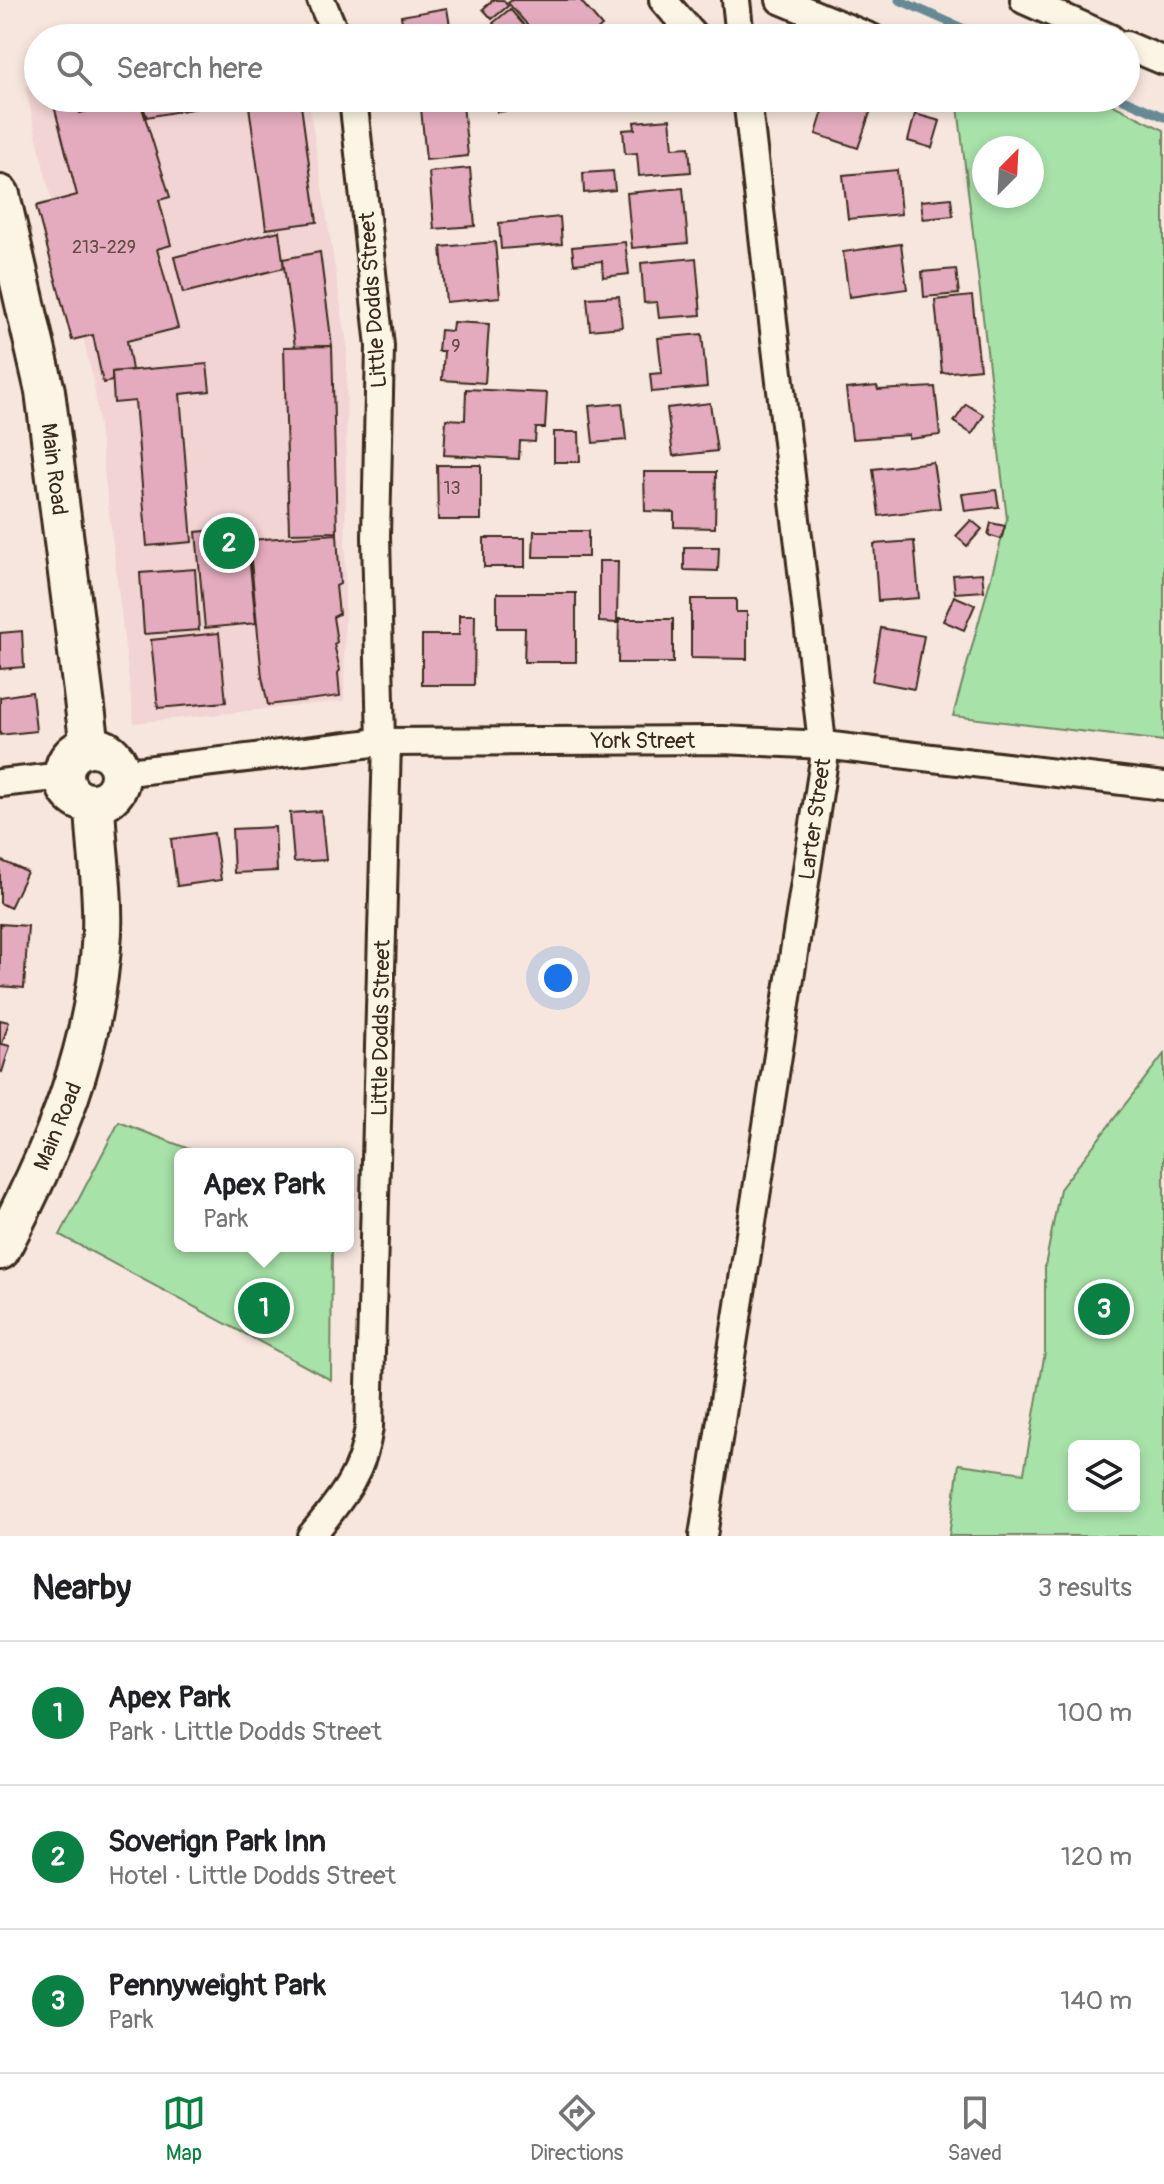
<!DOCTYPE html>
<meta charset="utf-8">
<style>
:root{--surface:#fff;--page:#f6f6f6;--text:#202124;--muted:#757577;--line:#e0e0e0;--accent:#0b8043}
body{margin:0;font-family:Pangolin,sans-serif;background:var(--page);color:var(--text)}
.controls{position:absolute;right:24px;bottom:24px;display:grid;overflow:hidden;border-radius:12px;box-shadow:0 4px 12px #0003}
.controls button{width:72px;height:72px;display:grid;place-items:center;padding:0;border:0;border-bottom:2px solid var(--line);background:var(--surface);color:var(--text);font:40px sans-serif}
.compass{position:absolute;left:972px;top:136px;width:72px;height:72px;border-radius:50%;background:var(--surface);box-shadow:0 4px 12px #0003;rotate:24deg}
.you{position:absolute;left:558px;top:978px;width:28px;height:28px;margin:-20px;border:6px solid #fff;border-radius:50%;background:#1a73e8;box-shadow:0 0 0 12px #1a73e833}
.badge{display:grid;place-items:center;width:52px;height:52px;border-radius:50%;background:var(--accent);color:#fff;font-size:26px;font-weight:700}
.pin{position:absolute;translate:-50% -50%;border:4px solid #fff;box-shadow:0 2px 8px #0006}
.popup{position:absolute;left:174px;top:1148px;width:180px;height:104px;box-sizing:border-box;display:grid;place-content:center;border-radius:12px;background:var(--surface);filter:drop-shadow(0 2px 6px #0005);font-size:26px;white-space:nowrap;color:var(--muted)}
.popup b{font-size:30px;color:var(--text)}
.popup::after{content:'';position:absolute;left:50%;top:100%;margin-left:-16px;border:16px solid transparent;border-top-color:var(--surface)}
.list{margin:0;padding:0;list-style:none}
h2{display:flex;justify-content:space-between;align-items:center;height:104px;margin:0;padding:0 32px;font-size:34px}
h2 small{font-size:26px;font-weight:400;color:var(--muted)}
.list li{display:grid;grid-template-columns:52px 1fr auto;gap:24px;align-items:center;box-sizing:border-box;height:144px;padding:0 32px;border-top:2px solid var(--line)}
.list b{display:block;font-size:30px;white-space:nowrap}
.list p{margin:0;font-size:26px;white-space:nowrap;color:var(--muted)}
.list em{font-size:26px;font-style:normal;color:var(--muted)}
.icon{flex:none;width:44px;height:44px;fill:none;stroke:currentColor;stroke-width:2;stroke-linecap:round;stroke-linejoin:round}
.map{position:relative;flex:none;width:1164px;height:1536px;overflow:hidden}
.search{position:absolute;background:var(--surface);box-shadow:0 4px 12px #0003;left:24px;right:24px;top:24px;height:88px;display:flex;align-items:center;gap:20px;box-sizing:border-box;padding:0 28px;border-radius:44px;color:var(--muted);font-size:30px}
.sheet{height:536px;background:var(--surface)}
nav{display:flex;justify-content:space-around;align-items:center;box-sizing:border-box;height:112px;border-top:2px solid var(--line);background:var(--surface);font-size:22px;color:var(--muted)}
nav a{display:grid;justify-items:center;gap:4px}
nav .on{color:var(--accent)}
.map>svg:first-child{display:block}
.built{fill:#f1d4d3}
.green{fill:#a7e2a8;stroke:#718663;stroke-width:2;fill-rule:evenodd}
.lines{fill:none;stroke-linecap:round;stroke-linejoin:round}
.stream{stroke:#668a95;stroke-width:9}
.building{fill:#e3abbd;stroke:#3b2a1e;stroke-width:2}
.minor-casing{stroke:#3b2a1e;stroke-width:32}
.secondary-casing{stroke:#3b2a1e;stroke-width:44}
.minor{stroke:#fcf5e5;stroke-width:26}
.secondary{stroke:#fcf5e5;stroke-width:38}
.labels{text-anchor:middle;stroke-width:6;stroke-linejoin:round;paint-order:stroke}
.number-label{font-size:18px;fill:#654a46}
.street-label{font-size:22px;fill:#3b2a1e;stroke:#fcf5e5}
</style>
<div class="map">
<svg width="1164" height="1536" viewBox="0 0 1164 1536">
<rect width="100%" height="100%" fill="#f7e6dd"/>
<filter id="ink" filterUnits="userSpaceOnUse"><feTurbulence type="fractalNoise" baseFrequency=".0125" numOctaves="2"/><feDisplacementMap in="SourceGraphic" scale="16" xChannelSelector="R" yChannelSelector="G"/><feConvolveMatrix kernelMatrix="1 2 1 2 8 2 1 2 1" color-interpolation-filters="sRGB"/></filter>
<g filter="url(#ink)">
<polygon class="built" points="38,83 38,98 308,98 347,345 344,701 134,723 94,384 25,86"/>
<g class="green">
<path d="M957,98H1099L1164,130V741L953,716L1007,519ZM1032,148V196H984V148Z"/>
<path d="M1164,1054V1536H949L959,1464L1024,1473L1045,1352V1266L1060,1189ZM1134,1446V1506H1074V1446Z"/>
<polygon points="119,1122 202,1154 180,1154 180,1246 332,1246 331,1380 60,1235"/>
</g>
<g class="lines">
<g class="stream">
<polyline points="899,0 985,38"/>
<polyline points="1121,98 1164,117"/>
</g>
</g>
<g class="building">
<polygon points="493,0 503,0 508,6 492,19 483,9"/>
<polygon points="512,0 580,0 602,26 588,38 539,38 508,3"/>
<polygon points="447,8 452,38 405,38 401,16"/>
<polygon points="510,9 529,31 521,38 506,38 493,23"/>
<polygon points="290,31 291,38 240,38"/>
<polygon points="52,98 76,98 80,113 139,98 170,197 159,200 171,245 157,249 178,328 127,341 132,370 112,372 112,381 103,383 93,335 72,340 36,206 77,195"/>
<polygon points="139,98 300,98 317,222 266,229 248,99 147,117"/>
<polygon points="496,98 542,98 543,107 497,112"/>
<polygon points="827,98 875,98 858,148 816,134"/>
<polygon points="463,104 468,156 426,160 421,108"/>
<polygon points="915,114 940,121 932,148 908,141"/>
<polygon points="670,119 673,148 689,147 691,172 639,176 637,153 625,154 623,130 635,129 634,122"/>
<polygon points="470,168 475,226 434,229 429,172"/>
<polygon points="897,170 901,214 848,219 843,175"/>
<polygon points="613,171 615,190 584,193 583,173"/>
<polygon points="683,188 688,243 632,248 627,193"/>
<polygon points="951,198 953,216 923,219 921,201"/>
<polygon points="560,217 562,244 501,249 499,223"/>
<polygon points="279,231 284,268 183,293 174,257"/>
<polygon points="495,242 500,297 446,302 441,247"/>
<polygon points="625,242 629,274 603,277 602,261 574,264 572,247"/>
<polygon points="901,244 907,289 849,297 843,252"/>
<polygon points="320,252 332,346 295,347 283,259"/>
<polygon points="696,258 701,315 659,318 657,302 644,303 641,263"/>
<polygon points="956,269 959,294 924,297 922,272"/>
<polygon points="619,296 622,327 590,330 587,298"/>
<polygon points="972,296 980,369 942,373 935,300"/>
<polygon points="453,322 489,324 485,383 442,380 444,351 438,351 440,330 452,331"/>
<polygon points="702,334 707,387 652,392 650,374 662,373 658,338"/>
<polygon points="332,346 337,532 289,533 284,347"/>
<polygon points="207,364 210,391 180,394 192,542 147,546 135,401 114,403 112,372"/>
<polygon points="877,386 878,390 935,387 940,435 909,439 909,435 852,439 846,389"/>
<polygon points="466,389 547,393 545,428 536,428 535,442 520,441 519,459 444,455 446,419 465,420"/>
<polygon points="622,403 626,440 593,443 589,406"/>
<polygon points="710,403 717,451 673,456 667,408"/>
<polygon points="966,404 984,415 972,434 954,422"/>
<polygon points="554,432 579,432 580,462 554,462"/>
<polygon points="933,462 940,508 879,516 873,469"/>
<polygon points="437,465 481,465 481,520 438,520"/>
<polygon points="644,472 716,472 715,528 674,527 674,512 645,511"/>
<polygon points="996,490 999,507 965,511 962,494"/>
<polygon points="971,520 982,529 967,546 956,536"/>
<polygon points="991,523 1005,526 1001,539 988,535"/>
<polygon points="246,527 256,623 205,628 196,532"/>
<polygon points="534,531 588,531 588,557 533,557"/>
<polygon points="337,534 340,584 336,586 339,614 333,617 337,642 334,644 340,670 338,673 340,696 268,705 262,677 249,540"/>
<rect x="484" y="538" width="41" height="29"/>
<polygon points="914,541 919,598 878,601 874,544"/>
<polygon points="684,547 719,547 718,571 684,570"/>
<polygon points="599,561 618,561 617,623 599,622"/>
<polygon points="195,569 199,630 144,634 140,573"/>
<polygon points="982,573 984,591 955,593 953,575"/>
<polygon points="497,593 576,593 576,662 524,662 525,628 497,628"/>
<polygon points="954,596 975,605 964,630 943,621"/>
<polygon points="691,599 736,599 736,612 747,612 747,659 691,658"/>
<polygon points="459,615 475,615 474,685 422,685 422,635 459,635"/>
<polygon points="619,619 673,619 673,663 618,663"/>
<polygon points="881,628 924,636 914,689 872,681"/>
<polygon points="22,631 24,667 0,669 0,633"/>
<polygon points="219,633 226,702 158,708 151,640"/>
<polygon points="32,692 36,731 0,735 0,697"/>
<polygon points="321,811 326,860 294,862 290,813"/>
<polygon points="275,827 277,871 234,873 232,829"/>
<polygon points="214,833 221,880 177,886 171,839"/>
<polygon points="0,860 27,872 10,908 0,903"/>
<polygon points="0,924 28,926 24,988 0,986"/>
<polygon points="0,1020 9,1022 2,1044 10,1046 2,1072 0,1071"/>
</g>
<g class="lines">
<g class="minor-casing">
<g id="minor">
<polyline points="321,0 337,38"/>
<polyline points="663,0 696,38"/>
<polyline points="736,0 740,38"/>
<polyline points="780,0 872,38"/>
<polyline points="1024,0 1110,38"/>
<polyline points="1126,45 1164,61"/>
<polyline points="353,98 380,346 376,537 381,742"/>
<polyline points="120,773 381,742 723,740 824,745 1164,786"/>
<polyline points="0,783 64,776"/>
<path d="M311,1536C340,1500 363,1475 369,1427L387,742"/>
<polyline points="703,1536 824,760 747,98"/>
</g>
</g>
<g class="secondary-casing">
<g id="secondary">
<polyline points="0,195 45,391 90,747"/>
<circle cx="92" cy="775" r="28"/>
<path d="M0,1250C54,1147 96,1050 102,932C104,889 96,846 95,803"/>
</g>
</g>
<use href="#minor" class="minor"/>
<use href="#secondary" class="secondary"/>
</g>
</g>
<g class="labels">
<g class="number-label">
<text x="104" y="253">213-229</text>
<text x="456" y="352">9</text>
<text x="452" y="494">13</text>
</g>
<g class="street-label">
<text transform="translate(372 300) rotate(-94)" y="8">Little Dodds Street</text>
<text transform="translate(55 469) rotate(83)" y="8">Main Road</text>
<text x="643" y="748">York Street</text>
<text transform="translate(814 819) rotate(-82)" y="8">Larter Street</text>
<text transform="translate(380 1028) rotate(-89)" y="8">Little Dodds Street</text>
<text transform="translate(57 1126) rotate(-68)" y="8">Main Road</text>
</g>
</g>
</svg>
<div class="controls">
<button><svg class="icon" aria-label="layers" viewBox="0 0 24 24"><path d="M12 4l9 5-9 5-9-5zM3 14l9 5 9-5"/></svg></button>
</div>
<svg class="compass" viewBox="-18 -18 36 36"><path d="M0-13l5 13h-10z" fill="#e53935"/><path d="M0 13l5-13h-10z" fill="#757577"/></svg>
<div class="you"></div>
<div class="pin badge" style="left:264px;top:1308px">1</div>
<div class="popup"><b>Apex Park</b>Park</div>
<div class="pin badge" style="left:229px;top:543px">2</div>
<div class="pin badge" style="left:1104px;top:1309px">3</div>
<div class="search"><svg class="icon" aria-label="search" viewBox="0 0 24 24"><circle cx="10" cy="10" r="6"/><path d="M15 15l6 6"/></svg>Search here</div>
</div>
<section class="sheet">
<h2>Nearby<small>3 results</small></h2>
<ul class="list">
<li><span class="badge">1</span><div><b>Apex Park</b><p>Park · Little Dodds Street</p></div><em>100 m</em></li>
<li><span class="badge">2</span><div><b>Soverign Park Inn</b><p>Hotel · Little Dodds Street</p></div><em>120 m</em></li>
<li><span class="badge">3</span><div><b>Pennyweight Park</b><p>Park</p></div><em>140 m</em></li>
</ul>
</section>
<nav>
<a class="on"><svg class="icon" aria-label="map" viewBox="0 0 24 24"><path d="M3 6l6-2 6 2 6-2v14l-6 2-6-2-6 2zM9 4v14M15 6v14"/></svg>Map</a>
<a><svg class="icon" aria-label="directions" viewBox="0 0 24 24"><path d="M12 3l9 9-9 9-9-9zM9 14v-3h6M13 9l2 2-2 2"/></svg>Directions</a>
<a><svg class="icon" aria-label="saved" viewBox="0 0 24 24"><path d="M7 4h10v16l-5-4-5 4z"/></svg>Saved</a>
</nav>
